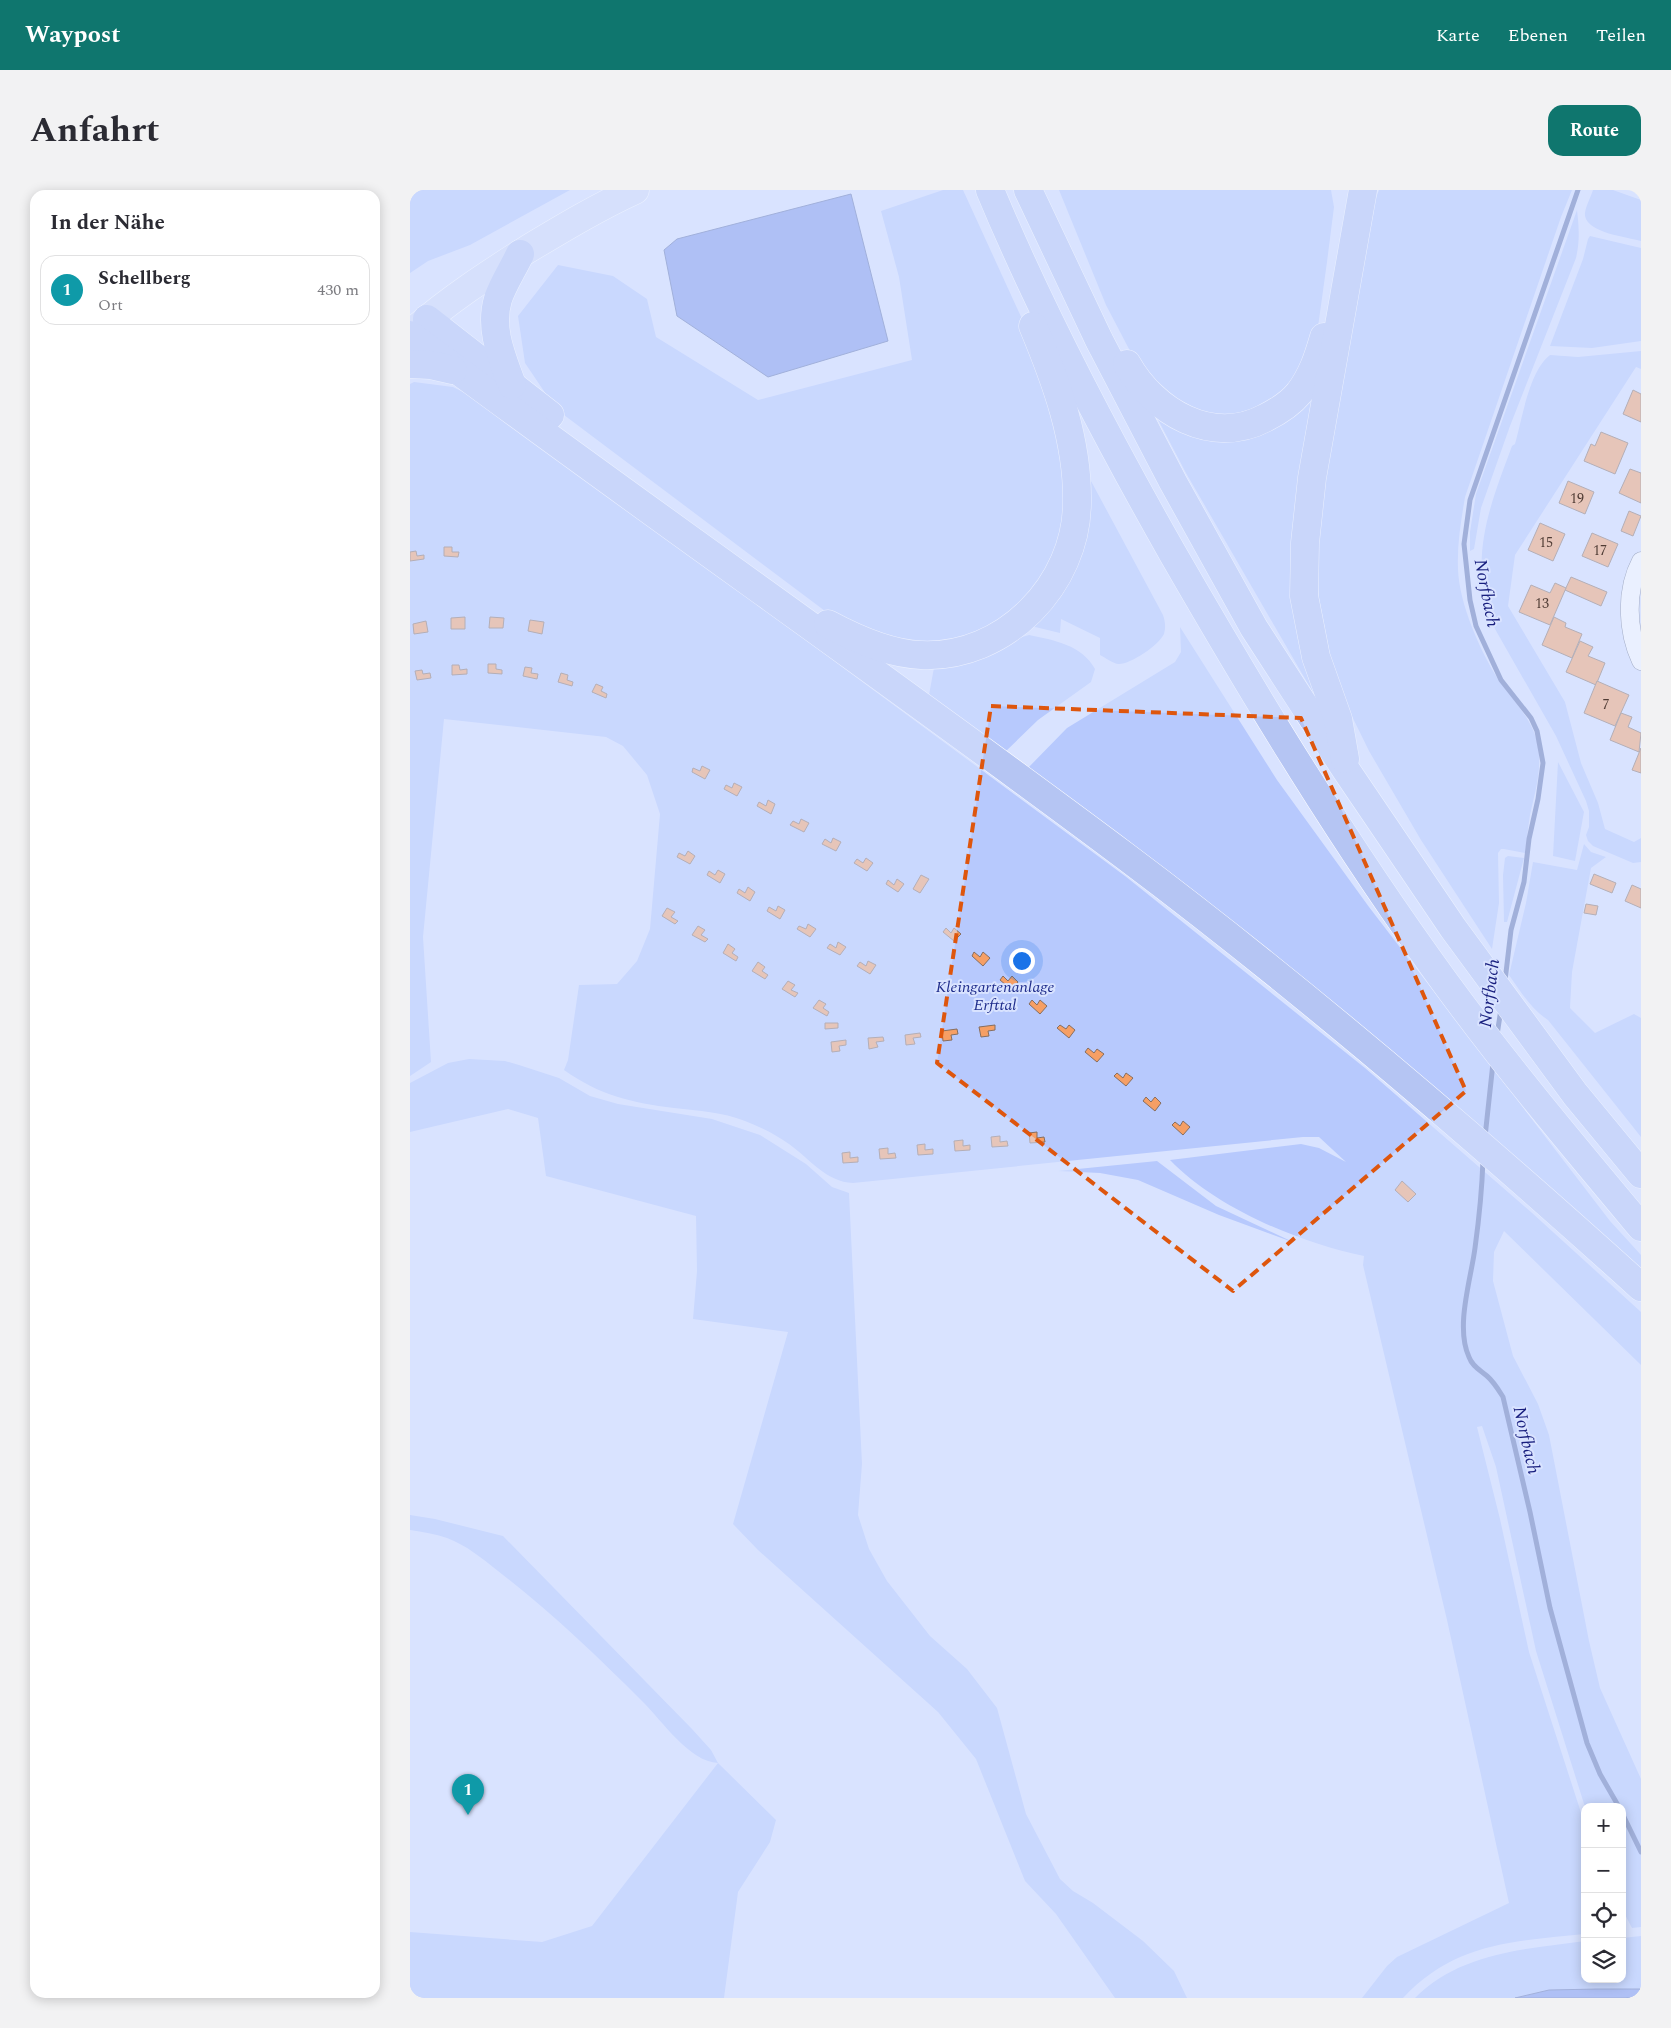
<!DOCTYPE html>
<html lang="de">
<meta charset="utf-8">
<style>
:root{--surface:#fff;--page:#f2f2f3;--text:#2b2b33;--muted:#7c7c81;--line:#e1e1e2;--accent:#0f766e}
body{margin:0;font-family:Spectral,serif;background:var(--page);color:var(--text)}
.controls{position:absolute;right:15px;bottom:15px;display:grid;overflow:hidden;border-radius:10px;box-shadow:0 2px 12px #0003}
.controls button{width:45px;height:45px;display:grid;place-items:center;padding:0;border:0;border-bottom:1px solid var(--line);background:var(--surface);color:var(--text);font:25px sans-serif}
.you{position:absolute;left:611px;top:770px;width:18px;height:18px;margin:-12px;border:4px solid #fff;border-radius:50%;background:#1a73e8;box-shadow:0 0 0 8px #1a73e833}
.badge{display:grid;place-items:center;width:32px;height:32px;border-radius:50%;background:var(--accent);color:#fff;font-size:16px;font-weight:700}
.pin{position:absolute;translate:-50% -41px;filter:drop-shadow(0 1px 2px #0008)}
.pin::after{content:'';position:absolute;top:26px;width:18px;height:15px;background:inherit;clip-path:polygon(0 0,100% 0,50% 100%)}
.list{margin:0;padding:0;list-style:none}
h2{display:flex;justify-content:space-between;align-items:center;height:65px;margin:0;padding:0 20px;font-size:21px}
h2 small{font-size:16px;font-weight:400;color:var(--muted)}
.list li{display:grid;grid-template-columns:32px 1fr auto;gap:15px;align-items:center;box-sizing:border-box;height:70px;margin:0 10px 10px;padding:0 10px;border:1px solid var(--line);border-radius:15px}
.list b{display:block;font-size:19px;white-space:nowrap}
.list p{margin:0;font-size:16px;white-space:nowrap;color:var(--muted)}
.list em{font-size:16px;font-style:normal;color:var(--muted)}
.icon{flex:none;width:28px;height:28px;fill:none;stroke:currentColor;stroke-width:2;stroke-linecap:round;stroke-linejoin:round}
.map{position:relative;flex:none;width:1231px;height:1808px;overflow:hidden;border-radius:15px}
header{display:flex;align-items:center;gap:30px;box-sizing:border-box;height:70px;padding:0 25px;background:var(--accent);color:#fff}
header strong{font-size:24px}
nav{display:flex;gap:28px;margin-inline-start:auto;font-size:18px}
.intro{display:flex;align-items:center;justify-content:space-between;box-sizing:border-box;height:120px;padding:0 30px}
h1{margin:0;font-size:35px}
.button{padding:12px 22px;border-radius:15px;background:var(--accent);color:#fff;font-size:18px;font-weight:700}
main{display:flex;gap:30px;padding:0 30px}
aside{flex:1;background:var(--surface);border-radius:15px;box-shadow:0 2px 12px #0003}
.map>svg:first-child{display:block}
.green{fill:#b7c9fd}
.water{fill:#7c96e9;stroke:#5e71ae}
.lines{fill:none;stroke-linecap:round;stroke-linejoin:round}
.stream{stroke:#5e71ae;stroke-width:5}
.building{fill:#f69f65;stroke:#876e5f}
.minor-casing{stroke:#606880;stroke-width:19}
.primary-casing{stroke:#fff;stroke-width:29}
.motorway-casing{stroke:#fff;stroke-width:29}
.minor{stroke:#fff;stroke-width:18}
.primary{stroke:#d3dcf8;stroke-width:28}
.motorway{stroke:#b5c5f3;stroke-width:28}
.marked{fill:none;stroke:#de560d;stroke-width:4;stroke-dasharray:10 6;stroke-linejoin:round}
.labels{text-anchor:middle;stroke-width:4;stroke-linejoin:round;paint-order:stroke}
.number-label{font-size:14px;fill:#503c35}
.park-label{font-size:16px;font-style:italic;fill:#1f2d8c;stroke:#d9e3ff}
.water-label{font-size:18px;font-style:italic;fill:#171e7e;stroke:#d9e3ff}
</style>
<header>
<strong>Waypost</strong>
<nav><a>Karte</a><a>Ebenen</a><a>Teilen</a></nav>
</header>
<div class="intro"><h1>Anfahrt</h1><a class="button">Route</a></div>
<main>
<aside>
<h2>In der Nähe<small></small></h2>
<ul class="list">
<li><span class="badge" style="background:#0f9aa8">1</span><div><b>Schellberg</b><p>Ort</p></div><em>430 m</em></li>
</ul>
</aside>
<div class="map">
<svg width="1231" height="1808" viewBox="0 0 1231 1808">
<rect width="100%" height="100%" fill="#d9e3ff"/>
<g class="green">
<polygon points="0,0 160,0 60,55 18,71 0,83"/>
<polygon points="533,0 553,0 623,153 645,224 656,314 649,360 629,395 595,429 553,450 511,455 467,447 415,421 146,219 115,173 108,126 148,75 203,86 237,109 246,147 348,210 502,170 489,87 471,21"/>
<polygon points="649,0 921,0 924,17 917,72 907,144 899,174 876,199 847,218 814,226 789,220 766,208 739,184 719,159 696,115"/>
<path d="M969,0H1162L1151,27L1055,307C1051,331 1047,354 1048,379C1049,413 1070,461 1088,489C1103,511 1124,530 1128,557C1132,581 1125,602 1120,625C1118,637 1117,650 1115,663L1094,659H1091L1088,663L1089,713L1082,759L1011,650L959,561L936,514L922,475L909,408L907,380L909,333L916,271L958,29Z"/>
<path d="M1183,0H1203L1231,10V51C1217,47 1178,43 1175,26C1174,19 1181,7 1183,0Z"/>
<path d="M1167,20C1169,37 1170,51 1166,68L1100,236L1071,318L1064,359L1060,361V342L1066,304Z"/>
<polygon points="1180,46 1231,58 1231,151 1182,158 1140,156 1173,69 1178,49"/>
<path d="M1231,161V179L1226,177L1105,365L1098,416L1155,512L1171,573L1188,613L1195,639L1224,652L1231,648V672L1223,673L1183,656L1178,651L1176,645L1179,637V621L1176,611L1146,546L1085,439C1057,371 1078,321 1102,256L1105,254C1112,230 1119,181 1140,165L1168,167Z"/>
<polygon points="907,181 895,271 908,504 905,506 776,283 743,220 803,244"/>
<path d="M4,192L43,197L75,213L715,686L955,878L1121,1022L1231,1122V1175L1094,1041L1084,1062L1083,1091L1103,1166L1128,1214L1139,1245L1179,1451L1190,1498L1231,1589V1737L1222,1738L1212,1719V1617H1175L1126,1461L1086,1277L1072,1236L1067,1237L1090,1329L1119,1462L1175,1635V1744C1104,1751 1044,1753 993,1808H952L977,1776L987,1767L1099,1713L1037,1430L953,1075L954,1066C890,1053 806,1018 760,970L891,954L909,958L936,972L909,947H893L443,993C416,992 400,969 379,954C366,945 351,937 335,931C312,922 289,921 264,918C222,913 189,905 154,880L158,870L169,795L207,794L227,771L240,739L250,624L237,585L213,556L196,547L34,529L13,747L21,872L0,886V194Z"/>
<path d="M674,278L753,425C755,431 756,437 754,444C749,455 720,475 708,474C702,473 696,468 690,465V448L651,429L650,443L621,436Z"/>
<polygon points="770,437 867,590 959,717 1200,1031 1231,1065 1231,1089 618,578 657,538 765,472 771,462"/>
<path d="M619,445C644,450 672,455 685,479L681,492L628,530L594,563L519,505L525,472Z"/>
<polygon points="1148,572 1174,622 1165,671 1143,666"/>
<path d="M1174,654L1181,662L1196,667L1181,678L1162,782L1160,818L1185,843L1224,824L1231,828V947L1138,830C1121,819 1111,802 1099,785L1116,713L1123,672L1167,680Z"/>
<polygon points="1098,666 1114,668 1097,732 1094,732 1093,685 1095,668"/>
<polygon points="59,869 95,871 109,875 149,888 180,906 208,914 302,929 350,945 396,974 422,997 439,1003 452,1274 448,1325 459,1359 477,1391 520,1446 557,1479 587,1518 616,1624 650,1689 663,1701 683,1713 733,1751 764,1781 777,1808 705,1808 646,1724 615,1691 566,1569 528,1522 348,1360 323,1334 378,1142 283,1129 287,1081 286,1026 136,986 128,928 98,919 0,942 0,893 38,873"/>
<polygon points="747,971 806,1016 885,1053 809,1025 728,990 690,983 648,981"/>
<path d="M0,1325L25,1329L93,1346L282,1539L301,1560L308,1573L366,1630L360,1652L328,1702L314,1808H0V1742L132,1752L182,1736L308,1573C280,1572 252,1531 233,1512C187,1466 140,1421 88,1381C73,1369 56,1355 37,1348C25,1344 13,1342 0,1340Z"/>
<path d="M1231,1746V1799L1139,1800L1105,1808H1005C1049,1763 1115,1759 1175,1751V1789H1212V1748Z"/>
</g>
<g class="water">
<polygon points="441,4 478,151 358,187 267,126 254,60 267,49"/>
<polygon points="1188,1799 1231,1799 1231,1808 1105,1808 1139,1800"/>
</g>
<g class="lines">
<g class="stream">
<polyline points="1095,791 1101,740 1114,692 1119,649 1128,609 1133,573 1127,541 1121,528 1091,490 1066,436 1060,410 1054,354 1060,310 1168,0"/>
<polyline points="1087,845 1091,819"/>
<polyline points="1075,947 1083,873"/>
<path d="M1073,970C1072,999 1069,1029 1065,1058C1061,1089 1045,1137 1059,1167C1062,1176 1070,1180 1077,1186C1084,1192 1088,1199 1093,1207L1120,1322L1140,1418L1177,1553L1190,1584L1209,1617"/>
<polyline points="1212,1623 1231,1662"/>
</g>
</g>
<g class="building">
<polygon points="1223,200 1231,204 1231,232 1213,224"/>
<polygon points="1191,242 1218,253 1205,284 1174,271 1181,254 1185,256"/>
<polygon points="1220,279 1231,283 1231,313 1209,303"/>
<polygon points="1158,291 1184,302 1175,324 1149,313"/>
<polygon points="1219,321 1231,326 1223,346 1211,341"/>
<polygon points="1130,333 1155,344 1143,371 1118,360"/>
<polygon points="1182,343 1208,354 1198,377 1172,366"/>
<polygon points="34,357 42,357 42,362 49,362 48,367 34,366"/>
<polygon points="6,361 7,366 14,365 14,369 0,371 0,362"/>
<polygon points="1161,387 1197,402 1191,416 1155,400"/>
<polygon points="1145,393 1156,398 1140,435 1109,422 1121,395 1140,403"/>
<polygon points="55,427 55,439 41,439 41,428"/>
<polygon points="80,427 94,428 93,438 79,438"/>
<polygon points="1144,427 1156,433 1155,437 1172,444 1162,468 1132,455"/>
<polygon points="120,430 134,432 132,444 118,441"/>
<polygon points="16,431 18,442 4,444 3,434"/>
<polygon points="1170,451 1183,457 1178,466 1195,473 1186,495 1156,482"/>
<polygon points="78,474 86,474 86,479 92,480 92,484 78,483"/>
<polygon points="42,475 49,475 50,480 57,479 57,484 42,485"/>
<polygon points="115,477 122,478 121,483 128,484 127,489 113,486"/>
<polygon points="12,480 13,484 20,483 21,488 7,490 5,481"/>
<polygon points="151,483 158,485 157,490 163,492 162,496 148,492"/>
<polygon points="1187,491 1219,505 1205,536 1174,523"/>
<polygon points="186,494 193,497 191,501 197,504 196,508 182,502"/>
<polygon points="1211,523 1222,527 1218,537 1231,543 1229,562 1200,550"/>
<polygon points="1231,558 1231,583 1222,580"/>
<polygon points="292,576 300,580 295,589 282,582 283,578 290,581"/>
<polygon points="324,593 332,597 327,606 314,599 316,595 322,598"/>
<polygon points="358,610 365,614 361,624 347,616 349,612 356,616"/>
<polygon points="391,629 399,633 394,642 380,635 383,631 389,634"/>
<polygon points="423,648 431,652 426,661 412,654 415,649 421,653"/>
<polygon points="278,661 285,666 280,674 267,667 269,663 275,666"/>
<polygon points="456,668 463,673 457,681 444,673 447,669 453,673"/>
<polygon points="308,680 315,684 310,693 297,685 299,681 305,685"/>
<polygon points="1184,684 1206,693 1202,703 1180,694"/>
<polygon points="511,685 519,689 510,703 503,699"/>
<polygon points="487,689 494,694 488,702 476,694 478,690 484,695"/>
<polygon points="1222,695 1231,699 1231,718 1215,711"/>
<polygon points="338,697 345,702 340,711 327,703 329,699 335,703"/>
<polygon points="1176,714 1188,716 1186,725 1174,723"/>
<polygon points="368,716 375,720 370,729 357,721 359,717 366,721"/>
<polygon points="257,718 265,722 261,727 268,731 265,734 252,726"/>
<polygon points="398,734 406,739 400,747 387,739 389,736 396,739"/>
<polygon points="288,736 295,740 291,745 298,749 295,752 282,745"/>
<polygon points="536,738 541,743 544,738 551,744 544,751 533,742"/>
<polygon points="428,752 436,757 430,765 417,758 420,754 426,758"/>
<polygon points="318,754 325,759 322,763 328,767 326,771 313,763"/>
<polygon points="564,762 570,767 573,762 580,768 573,776 562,766"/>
<polygon points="458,771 466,775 460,784 447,776 450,772 456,776"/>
<polygon points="348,772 355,777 352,781 358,785 355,789 342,781"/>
<polygon points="593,786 598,791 602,786 608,792 602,800 590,790"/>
<polygon points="378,791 385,795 381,800 388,803 385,807 372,799"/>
<polygon points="409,810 416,814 413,818 419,822 417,826 403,818"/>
<polygon points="622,810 627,815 630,810 637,816 630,824 619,814"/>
<polygon points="415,833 428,833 428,838 415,839"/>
<polygon points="585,835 585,840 578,841 579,846 571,847 569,837"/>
<polygon points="650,835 656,839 659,835 665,840 659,848 647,838"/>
<polygon points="547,839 548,844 541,845 542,850 533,851 532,841"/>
<polygon points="510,843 511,847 503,848 505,854 496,855 495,845"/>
<polygon points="473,847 474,851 466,852 468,857 459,859 458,848"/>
<polygon points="436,850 436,855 429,856 430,861 422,862 421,852"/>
<polygon points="678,858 684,863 687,859 694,864 687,872 675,862"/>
<polygon points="707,883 713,888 716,883 723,888 716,896 704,886"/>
<polygon points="736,907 741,912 745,907 751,913 745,921 733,911"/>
<polygon points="773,931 780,937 773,945 762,935 765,932 770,936"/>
<polygon points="627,942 627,948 634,947 635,952 620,953 619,943"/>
<polygon points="590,946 590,952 597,951 598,956 582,957 581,947"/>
<polygon points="553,950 553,956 560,955 560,960 545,961 544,951"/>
<polygon points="515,954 515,960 523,959 523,964 508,965 507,955"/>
<polygon points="478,958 478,964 485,963 486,968 470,969 469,959"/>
<polygon points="440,962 440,968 448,967 448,972 433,973 432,963"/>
<polygon points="992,991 1006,1004 998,1012 985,1000"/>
</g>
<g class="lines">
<g class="minor-casing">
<path id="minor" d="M1231,371C1215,401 1217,441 1231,471"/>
</g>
<g class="primary-casing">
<path id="primary" d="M0,144C37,111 77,85 118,59C153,38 188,17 225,0"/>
</g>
<g class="motorway-casing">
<g id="motorway">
<path d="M580,0C632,125 696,246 763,364C847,510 935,655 1034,791C1096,876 1164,957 1231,1037"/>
<polyline points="618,0 689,150 763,292 844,438 936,580 1043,738 1165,904 1231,984"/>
<polyline points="17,129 140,225"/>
<path d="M0,145C236,321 479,489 715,666C894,800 1065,947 1231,1097"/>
<polyline points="0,174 21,175 43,180"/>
<path d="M717,174C744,222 802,256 855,228C867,222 880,214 889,203C902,186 908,168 914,147"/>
<path d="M102,195C92,167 79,139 88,109C93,94 103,79 110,64"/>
<path d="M418,434C446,449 480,464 511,465C595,469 667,394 667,312C668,251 646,191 623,136"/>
<polyline points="935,569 928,529 906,467 894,406 895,353 902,288 953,0"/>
</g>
</g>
<use href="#minor" class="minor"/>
<use href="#primary" class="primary"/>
<use href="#motorway" class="motorway"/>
</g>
<path d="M0 0H1231V1808H0ZM581,516L891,528L1056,901L823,1101L527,873Z" fill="#d9e3ff" fill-opacity=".55" fill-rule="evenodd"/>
<path class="marked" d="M581,516L891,528L1056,901L823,1101L527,873Z"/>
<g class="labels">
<g class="number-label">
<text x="1167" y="313">19</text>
<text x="1136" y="357">15</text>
<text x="1190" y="365">17</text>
<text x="1132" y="418">13</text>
<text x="1196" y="519">7</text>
</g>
<g class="park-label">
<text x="585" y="802">Kleingartenanlage<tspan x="585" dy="18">Erfttal</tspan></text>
</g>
<g class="water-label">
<text transform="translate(1077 403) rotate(79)" y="6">Norfbach</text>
<text transform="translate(1079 803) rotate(-83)" y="6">Norfbach</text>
<text transform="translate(1117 1250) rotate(77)" y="6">Norfbach</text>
</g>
</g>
</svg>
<div class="controls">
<button>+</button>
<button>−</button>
<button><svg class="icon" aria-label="locate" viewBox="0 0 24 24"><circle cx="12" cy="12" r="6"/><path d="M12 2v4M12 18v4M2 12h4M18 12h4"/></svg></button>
<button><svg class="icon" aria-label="layers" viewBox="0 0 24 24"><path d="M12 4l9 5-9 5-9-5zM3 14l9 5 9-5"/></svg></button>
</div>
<div class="you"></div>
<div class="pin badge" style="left:58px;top:1625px;background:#0f9aa8">1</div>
</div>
</main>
